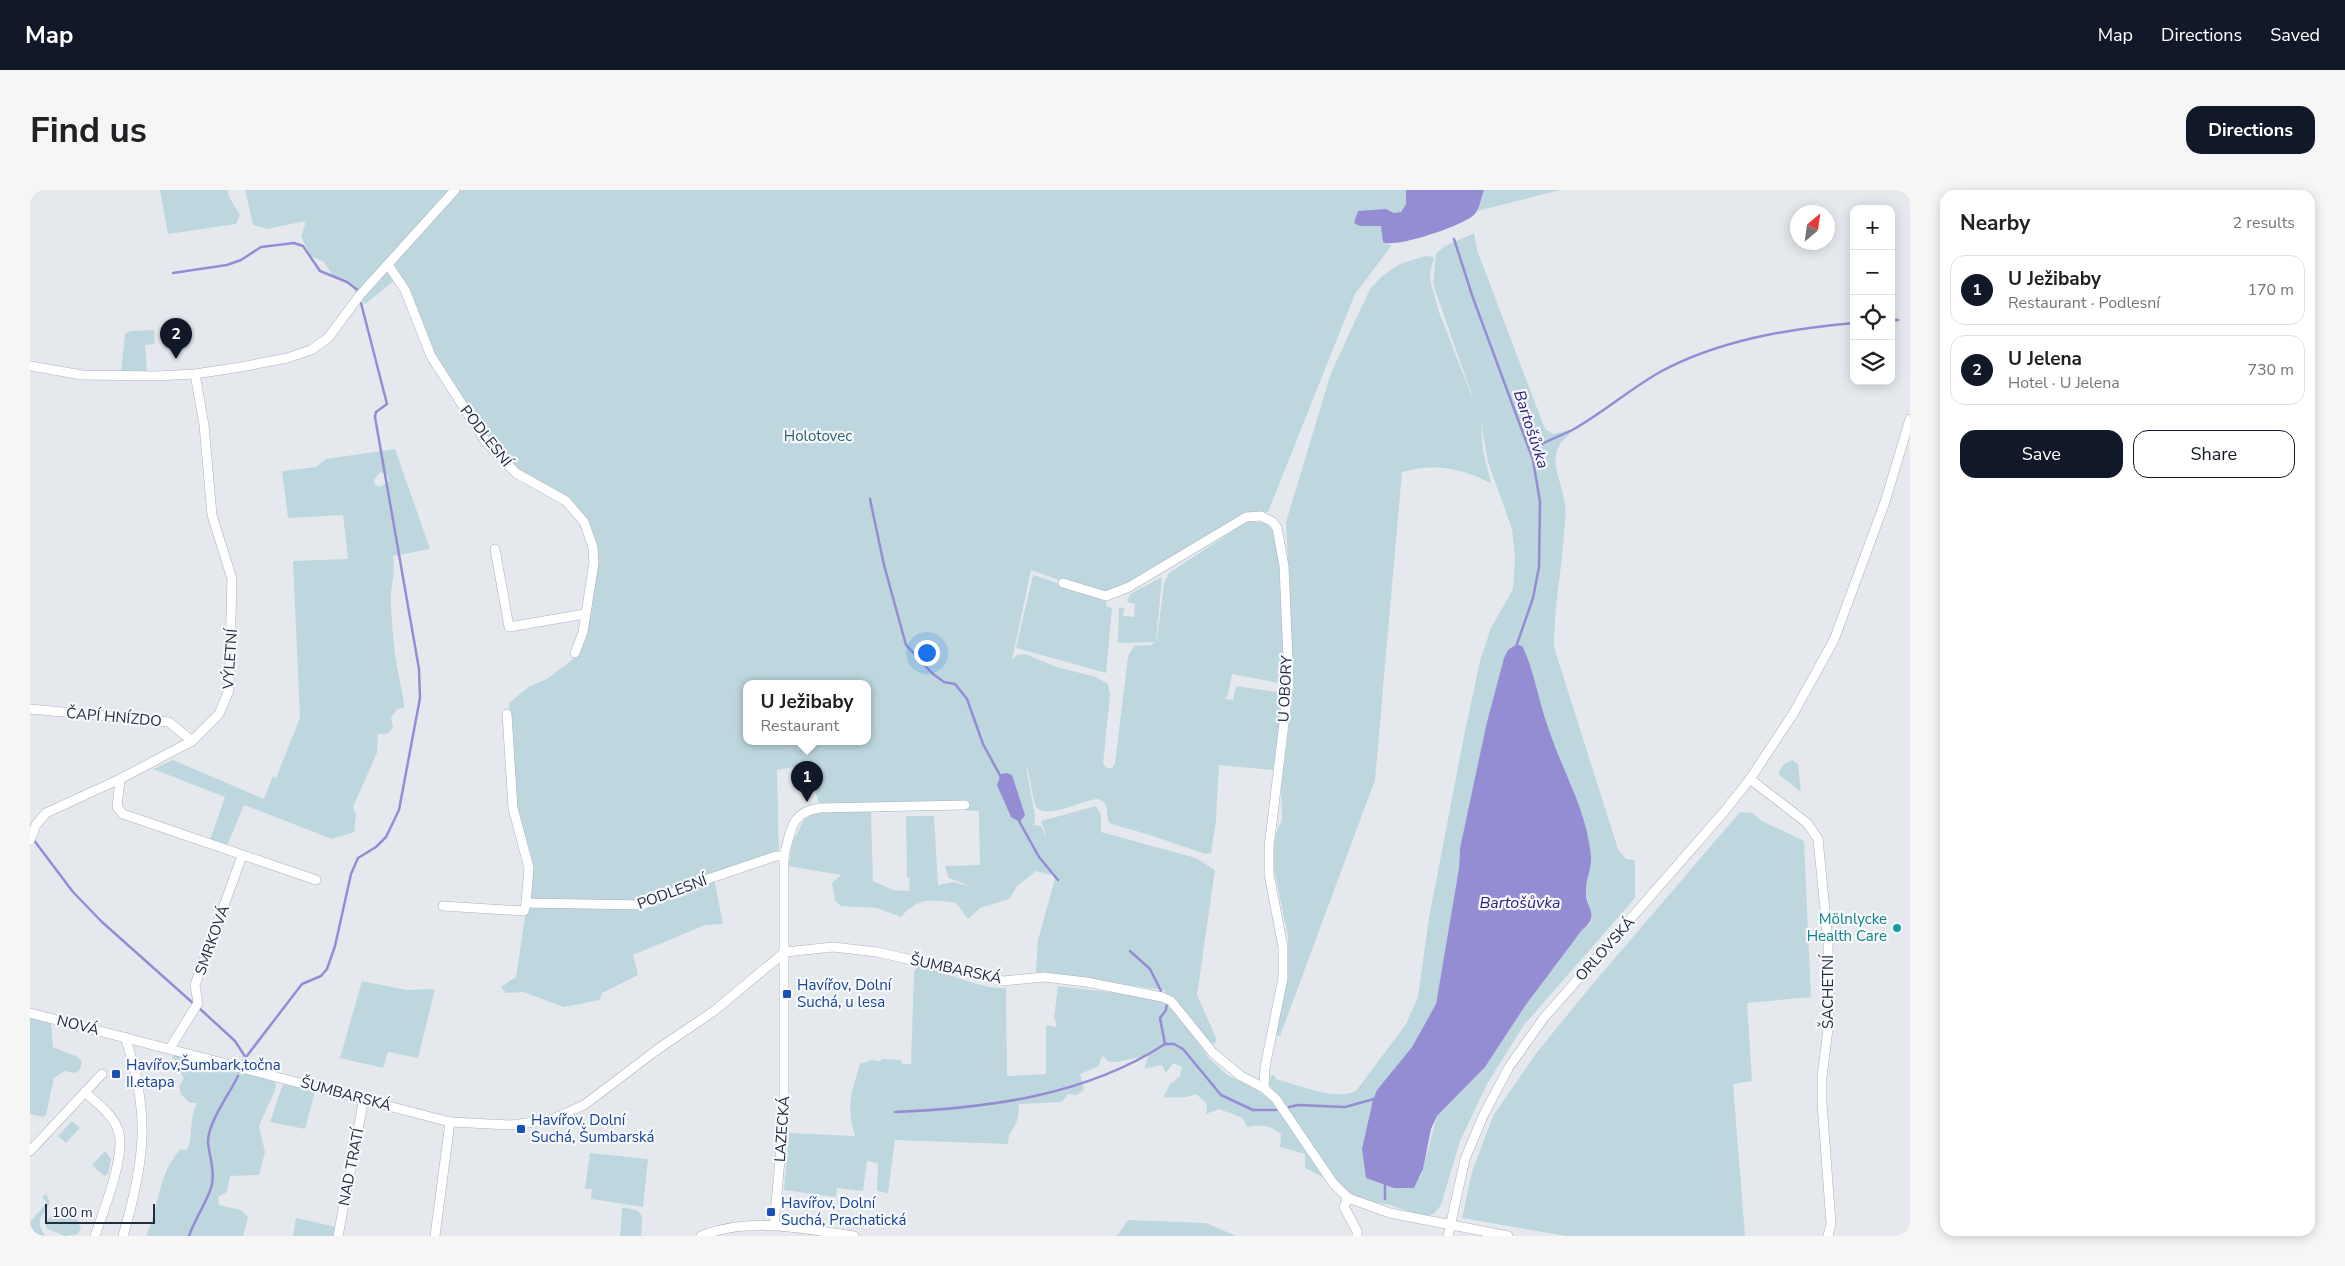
<!DOCTYPE html>
<meta charset="utf-8">
<style>
:root{--surface:#fff;--page:#f6f6f6;--text:#202124;--muted:#757577;--line:#e0e0e0;--accent:#111827}
body{margin:0;font-family:"Nunito Sans",sans-serif;background:var(--page);color:var(--text)}
.controls{position:absolute;right:15px;top:15px;display:grid;overflow:hidden;border-radius:10px;box-shadow:0 2px 12px #0003}
.controls button{width:45px;height:45px;display:grid;place-items:center;padding:0;border:0;border-bottom:1px solid var(--line);background:var(--surface);color:var(--text);font:25px sans-serif}
.compass{position:absolute;left:1760px;top:15px;width:45px;height:45px;border-radius:50%;background:var(--surface);box-shadow:0 2px 12px #0003;rotate:29deg}
.scale{position:absolute;left:15px;bottom:12px;width:110px;box-sizing:border-box;padding-left:5px;border:2px solid #232c41;border-top:0;font-size:14px;line-height:18px;white-space:nowrap;color:#232c41;-webkit-text-stroke:4px #f6f8fa;paint-order:stroke}
.you{position:absolute;left:896px;top:462px;width:18px;height:18px;margin:-12px;border:4px solid #fff;border-radius:50%;background:#1a73e8;box-shadow:0 0 0 8px #1a73e833}
.badge{display:grid;place-items:center;width:32px;height:32px;border-radius:50%;background:var(--accent);color:#fff;font-size:16px;font-weight:700}
.pin{position:absolute;translate:-50% -41px;filter:drop-shadow(0 1px 2px #0008)}
.pin::after{content:'';position:absolute;top:26px;width:18px;height:15px;background:inherit;clip-path:polygon(0 0,100% 0,50% 100%)}
.popup{position:absolute;left:713px;top:490px;width:128px;height:65px;box-sizing:border-box;display:grid;place-content:center;border-radius:10px;background:var(--surface);filter:drop-shadow(0 1px 4px #0005);font-size:16px;white-space:nowrap;color:var(--muted)}
.popup b{font-size:19px;color:var(--text)}
.popup::after{content:'';position:absolute;left:50%;top:100%;margin-left:-10px;border:10px solid transparent;border-top-color:var(--surface)}
.list{margin:0;padding:0;list-style:none}
h2{display:flex;justify-content:space-between;align-items:center;height:65px;margin:0;padding:0 20px;font-size:21px}
h2 small{font-size:16px;font-weight:400;color:var(--muted)}
.list li{display:grid;grid-template-columns:32px 1fr auto;gap:15px;align-items:center;box-sizing:border-box;height:70px;margin:0 10px 10px;padding:0 10px;border:1px solid var(--line);border-radius:15px}
.list b{display:block;font-size:19px;white-space:nowrap}
.list p{margin:0;font-size:16px;white-space:nowrap;color:var(--muted)}
.list em{font-size:16px;font-style:normal;color:var(--muted)}
.actions{display:flex;gap:10px;padding:15px 20px}
.actions a{flex:1;padding:11px 0;border:1px solid var(--accent);border-radius:15px;text-align:center;font-size:18px;color:var(--accent)}
.actions .main{background:var(--accent);color:#fff}
.icon{flex:none;width:28px;height:28px;fill:none;stroke:currentColor;stroke-width:2;stroke-linecap:round;stroke-linejoin:round}
.map{position:relative;flex:none;width:1880px;height:1046px;overflow:hidden;border-radius:15px}
header{display:flex;align-items:center;gap:30px;box-sizing:border-box;height:70px;padding:0 25px;background:var(--accent);color:#fff}
header strong{font-size:24px}
nav{display:flex;gap:28px;margin-inline-start:auto;font-size:18px}
.intro{display:flex;align-items:center;justify-content:space-between;box-sizing:border-box;height:120px;padding:0 30px}
h1{margin:0;font-size:35px}
.button{padding:12px 22px;border-radius:15px;background:var(--accent);color:#fff;font-size:18px;font-weight:700}
main{display:flex;gap:30px;padding:0 30px}
aside{flex:1;background:var(--surface);border-radius:15px;box-shadow:0 2px 12px #0003}
.map>svg:first-child{display:block}
.green{fill:#bed7df;fill-rule:evenodd}
.water{fill:#958dd3}
.lines{fill:none;stroke-linecap:round;stroke-linejoin:round}
.stream{stroke:#958dd3;stroke-width:2.5}
.minor-casing{stroke:#abb0ba;stroke-width:10}
.minor{stroke:#fff;stroke-width:9}
.culture-dot{fill:#0f9aa8;stroke:#f6f8fa;stroke-width:2}
.transit-dot{fill:#1a4fb4;stroke:#f6f8fa;stroke-width:2}
.labels{text-anchor:middle;stroke-width:4.5;stroke-linejoin:round;paint-order:stroke}
.street-label{font-size:15px;fill:#232c41;stroke:#f6f8fa}
.park-label{font-size:15px;fill:#2c5e78;stroke:#f6f8fa}
.culture-label{font-size:15px;fill:#0d838f;stroke:#f6f8fa;text-anchor:end}
.transit-label{font-size:15px;fill:#164399;stroke:#f6f8fa;text-anchor:start}
.water-label{font-size:16px;font-style:italic;fill:#291c7e;stroke:#f6f8fa}
</style>
<header>
<strong>Map</strong>
<nav><a>Map</a><a>Directions</a><a>Saved</a></nav>
</header>
<div class="intro"><h1>Find us</h1><a class="button">Directions</a></div>
<main>
<div class="map">
<svg width="1880" height="1046" viewBox="0 0 1880 1046">
<rect width="100%" height="100%" fill="#e5e9ee"/>
<g class="green">
<polygon points="130,0 198,0 199,7 210,25 206,34 138,44"/>
<path d="M215,0H1376V14L1371,22L1364,23L1356,19L1330,36H1351L1358,55H1362L1325,104L1238,322L1214,323L1186,341L1150,371L1102,401L1081,403L1063,402L1001,380L982,470L987,465L995,464L1027,477L1066,487L1078,494L1080,505L1073,574L1077,578H1082L1085,573L1098,466L1104,456L1121,455L1127,450L1134,393L1139,383L1218,331L1236,333L1245,343L1251,379L1254,476L1253,494L1202,484L1198,505L1195,509L1203,510L1206,496L1254,503L1243,580L1189,575L1186,630L1181,663L1175,664L1120,645L1081,634L1078,631L1076,614L1068,609C1054,609 1011,633 1005,614C1001,602 1001,587 996,576L1005,626L1004,635L1011,636L1017,648L1011,631L1066,616L1071,625V642L1166,668L1185,680L1167,805L1187,850L1184,854L1177,850L1159,825L1133,800L1006,782L1008,750L1025,689L1024,682L1020,685L1006,681L987,696L979,709L950,718L938,729L926,713C902,709 888,707 871,727L847,718L811,716L805,711L802,693L811,685L758,676L763,651L775,628L788,622H841L843,691L863,700L879,701L880,688L877,687L876,626H904L908,695L923,692L942,697L919,688L915,676L950,675L949,621L887,617L790,615L776,575L747,580L749,669L684,688L693,734L675,735L603,765L608,785L572,803L570,810L534,817L493,802L476,803L471,797L486,787L501,686V665L486,617L479,513L500,496L517,489L542,470L555,444L566,376L555,329L472,268L403,166L370,86L335,114L317,90L303,86L294,72L281,66L271,47L276,31L237,39L223,35ZM717,493H837V551H717Z"/>
<polygon points="1454,0 1530,0 1448,21"/>
<path d="M1444,43L1447,60L1515,239L1524,244L1539,240V245C1513,265 1532,288 1535,315C1537,325 1534,336 1534,346C1531,383 1524,420 1524,457L1588,659L1596,669L1605,670V708L1494,835L1457,894L1430,951L1411,1015L1404,1024L1393,1026L1360,1015L1328,1009L1304,989L1278,948L1239,894L1241,886L1244,885L1246,889C1267,895 1307,911 1326,901L1376,834L1388,807L1399,728L1434,546L1450,471L1461,438L1483,399L1485,367L1482,339L1458,272L1451,232L1453,261L1461,293C1430,278 1405,273 1372,282L1345,590L1250,846L1244,844L1258,766V746L1244,679L1243,663L1246,644L1252,629L1251,598L1264,496L1256,332L1301,183L1340,99L1352,86L1370,74L1395,66L1404,67L1400,83L1401,94L1409,122L1446,217L1403,94L1406,63L1415,56ZM1494,457L1519,541L1542,597L1557,647L1561,666L1555,701L1562,726L1560,734L1552,740L1495,816L1455,876L1407,926L1390,989L1349,898L1382,857L1406,814L1429,678L1430,658L1456,536Z"/>
<polygon points="124,140 125,154 115,155 117,182 91,182 95,144 100,141"/>
<path d="M365,259L400,359L363,366C366,382 360,397 361,413C362,437 364,464 369,487C371,499 374,506 374,518L367,519L361,528L363,538L357,544H348L347,563L323,617L326,625L324,642L302,649L214,615L197,656L180,650L195,607L123,579L143,570L234,609L243,586L246,588L270,528L263,371L318,369L313,325L258,328L252,281L286,277L296,269ZM350,282L357,285L359,291L350,297L345,295L344,290Z"/>
<polygon points="1003,385 1077,409 1076,416 1082,418 1076,483 986,458"/>
<polygon points="1132,387 1126,452 1088,453 1089,418 1094,418 1093,426 1104,427 1105,414 1097,412 1100,404"/>
<polygon points="1762,570 1768,574 1771,602 1748,584 1754,574"/>
<polygon points="1710,622 1723,623 1732,631 1774,651 1781,807 1717,813 1722,891 1703,894 1715,1046 1536,1046 1432,1028 1442,982 1463,926 1507,862 1561,796"/>
<path d="M888,776C915,781 951,800 976,798L977,886L1016,884V835L1025,837L1027,834L1024,828L1028,796L1120,807L1132,812L1151,827L1178,867L1196,884L1225,899L1244,912L1296,989L1275,978V964L1250,957L1251,944C1239,935 1231,934 1217,937L1213,928L1189,919L1176,924L1177,914L1166,904C1156,909 1145,906 1133,908L1140,894L1150,886L1152,877L1143,873L1136,883L1132,875L1114,879L1119,865L1087,872H1079L1073,866L1071,868L1069,876L1050,884L1054,900L1047,905L1038,904L1032,912L989,914C987,932 989,930 979,945L978,954L865,950L858,1003L847,1001L848,973L837,971L833,1001L807,998L806,1007L754,1000L759,943L825,946C816,914 821,905 830,874L842,870L851,871V869L871,870L872,874H881L884,782Z"/>
<polygon points="332,791 376,800 405,799 388,868 358,862 353,878 310,868"/>
<polygon points="0,827 21,832 23,857 48,867 52,872 50,879 46,883 34,881 24,888 16,925 13,927 0,924"/>
<path d="M148,865L240,888L246,893V898L229,936L235,962L229,985L200,986L197,1002L188,1007L189,1015L211,1020L218,1027L213,1046H116C129,1018 128,982 151,959L157,960C164,945 158,932 167,913H160L151,904L149,896L154,889L142,866Z"/>
<polygon points="253,894 285,902 275,939 240,932"/>
<polygon points="42,931 50,938 36,953 28,946"/>
<polygon points="75,961 81,969 78,984 74,986 62,975"/>
<polygon points="560,963 618,969 613,1017 561,1009 562,999 555,999"/>
<path d="M16,1004L20,1012C13,1028 4,1027 15,1046L0,1045V1032L17,1013L12,1007Z"/>
<polygon points="31,1015 48,1031 51,1039 48,1044 35,1046 16,1038 16,1032"/>
<path d="M592,1018C615,1019 613,1025 611,1046H590Z"/>
<polygon points="266,1028 307,1037 305,1046 263,1046"/>
<polygon points="1098,1030 1176,1033 1206,1046 1087,1046"/>
</g>
<g class="water">
<path d="M1376,0H1454C1451,8 1450,19 1444,25C1434,35 1365,59 1353,52L1351,36H1330L1324,33L1328,21L1356,19L1364,23L1371,22L1376,14Z"/>
<path d="M1487,454L1493,457C1505,484 1509,513 1519,540C1533,581 1557,622 1561,666C1562,678 1556,689 1556,700C1554,718 1572,724 1552,740L1495,816L1455,877L1407,926L1401,939L1393,979L1384,998H1364L1336,988L1332,959L1343,910L1347,900L1382,857L1406,814L1429,678L1430,658L1456,536L1474,468L1478,460Z"/>
<polygon points="977,583 982,585 995,625 990,632 981,627 967,595 971,584"/>
</g>
<g class="lines">
<g class="stream">
<polyline points="1424,49 1443,108 1503,270 1510,312 1509,377 1503,408 1486,457"/>
<polyline points="143,83 197,75 211,70 231,57 264,53 273,56 290,81 317,92 329,101"/>
<polyline points="1861,130 1868,130"/>
<path d="M1501,261C1514,250 1530,247 1544,239C1574,222 1600,199 1630,182C1689,150 1758,139 1824,133"/>
<polyline points="840,309 854,375 876,455 903,484 914,492 925,494 937,509 953,554 972,589"/>
<polyline points="989,631 1009,667 1028,690"/>
<polyline points="3,649 43,702 72,732 164,814"/>
<polyline points="1100,761 1120,779 1131,801"/>
<polyline points="1137,813 1136,820 1130,828 1135,854 1144,854 1153,859 1191,905 1223,920 1246,920"/>
<polyline points="169,818 205,851 216,868"/>
<polyline points="213,871 272,794 291,786 297,779 305,756 321,684 328,668 346,657 356,647 369,620 390,508 389,479 345,227 346,222 357,214 331,113"/>
<polyline points="1259,917 1268,915 1315,917 1344,909"/>
<path d="M865,922C958,918 1055,906 1135,854"/>
<polyline points="1355,1009 1355,992"/>
<path d="M159,1046C164,1030 180,1007 182,994C185,979 179,966 178,952C178,932 199,905 208,886"/>
</g>
<g class="minor-casing">
<g id="minor">
<polyline points="359,76 375,100 401,166 456,252 486,283 536,311 554,332 563,357 564,373 553,442 545,463"/>
<polyline points="0,176 52,185 126,186 165,184 211,177 257,168 281,160 298,148 330,105 425,0"/>
<polyline points="465,359 479,437 555,424"/>
<polyline points="1033,393 1076,406 1099,397 1216,327 1231,326 1243,332 1247,338 1254,376 1259,492 1239,657 1239,684 1253,757 1253,788 1235,877 1234,898"/>
<polyline points="0,519 139,532 162,551"/>
<polyline points="477,524 483,618 499,678 496,713 612,715 675,690 746,666 754,666"/>
<polyline points="90,589 87,617 93,624 286,690"/>
<polyline points="1720,589 1777,633 1788,649 1798,751 1799,831 1792,887 1792,913 1801,1033 1798,1046"/>
<polyline points="0,650 6,635 16,623 90,589 162,551 189,524 199,500 202,389 182,325 174,235 165,184"/>
<polyline points="413,716 494,721 496,713"/>
<polyline points="0,823 420,932 481,935 520,930 554,915 628,859 684,821 755,762 803,757 847,762 973,791 1014,787 1056,792 1132,807 1141,811 1183,863 1211,886 1234,898 1246,909 1303,993 1318,1008 1360,1023 1478,1046"/>
<polyline points="140,858 168,813 165,795 212,666"/>
<path d="M55,902C66,913 83,924 88,940C97,963 73,1022 65,1046"/>
<polyline points="0,961 72,884"/>
<polyline points="1318,1008 1314,1017 1327,1041 1327,1046"/>
<path d="M744,1035L754,927V666C761,641 760,622 790,618L935,615"/>
<path d="M93,1046C115,971 121,923 95,847"/>
<polyline points="308,1046 334,908"/>
<polyline points="405,1046 420,932"/>
<path d="M671,1046C720,1026 774,1039 824,1046"/>
<polyline points="1418,1046 1435,969 1453,926 1479,877 1513,829 1693,623 1720,589 1763,524 1804,450 1855,312 1880,229"/>
</g>
</g>
<use href="#minor" class="minor"/>
</g>
<circle class="culture-dot" cx="1867" cy="738" r="5"/>
<g class="transit-dot">
<rect x="752" y="799" width="10" height="10" rx="2.5"/>
<rect x="81" y="879" width="10" height="10" rx="2.5"/>
<rect x="486" y="934" width="10" height="10" rx="2.5"/>
<rect x="736" y="1017" width="10" height="10" rx="2.5"/>
</g>
<g class="labels">
<g class="street-label">
<text transform="translate(456 246) rotate(52)" y="5">PODLESNÍ</text>
<text transform="translate(200 469) rotate(-86)" y="5">VÝLETNÍ</text>
<text transform="translate(1255 499) rotate(-87)" y="5">U OBORY</text>
<text transform="translate(84 527) rotate(5)" y="5">ČAPÍ HNÍZDO</text>
<text transform="translate(642 702) rotate(-20)" y="5">PODLESNÍ</text>
<text transform="translate(182 750) rotate(-70)" y="5">SMRKOVÁ</text>
<text transform="translate(1575 759) rotate(-48)" y="5">ORLOVSKÁ</text>
<text transform="translate(926 779) rotate(12)" y="5">ŠUMBARSKÁ</text>
<text transform="translate(1798 802) rotate(-90)" y="5">ŠACHETNÍ</text>
<text transform="translate(48 835) rotate(14)" y="5">NOVÁ</text>
<text transform="translate(316 904) rotate(15)" y="5">ŠUMBARSKÁ</text>
<text transform="translate(752 939) rotate(-86)" y="5">LAZECKÁ</text>
<text transform="translate(321 977) rotate(-79)" y="5">NAD TRATÍ</text>
</g>
<g class="park-label">
<text x="788" y="251">Holotovec</text>
</g>
<g class="culture-label">
<text x="1857" y="734">Mölnlycke<tspan x="1857" dy="17">Health Care</tspan></text>
</g>
<g class="transit-label">
<text x="767" y="800">Havířov, Dolní<tspan x="767" dy="17">Suchá, u lesa</tspan></text>
<text x="96" y="880">Havířov,Šumbark,točna<tspan x="96" dy="17">II.etapa</tspan></text>
<text x="501" y="935">Havířov, Dolní<tspan x="501" dy="17">Suchá, Šumbarská</tspan></text>
<text x="751" y="1018">Havířov, Dolní<tspan x="751" dy="17">Suchá, Prachatická</tspan></text>
</g>
<g class="water-label">
<text transform="translate(1502 239) rotate(72)" y="6">Bartošůvka</text>
<text x="1490" y="718">Bartošůvka</text>
</g>
</g>
</svg>
<div class="controls">
<button>+</button>
<button>−</button>
<button><svg class="icon" aria-label="locate" viewBox="0 0 24 24"><circle cx="12" cy="12" r="6"/><path d="M12 2v4M12 18v4M2 12h4M18 12h4"/></svg></button>
<button><svg class="icon" aria-label="layers" viewBox="0 0 24 24"><path d="M12 4l9 5-9 5-9-5zM3 14l9 5 9-5"/></svg></button>
</div>
<svg class="compass" viewBox="-18 -18 36 36"><path d="M0-13l5 13h-10z" fill="#e53935"/><path d="M0 13l5-13h-10z" fill="#757577"/></svg>
<div class="scale">100 m</div>
<div class="you"></div>
<div class="pin badge" style="left:777px;top:612px">1</div>
<div class="popup"><b>U Ježibaby</b>Restaurant</div>
<div class="pin badge" style="left:146px;top:169px">2</div>
</div>
<aside>
<h2>Nearby<small>2 results</small></h2>
<ul class="list">
<li><span class="badge">1</span><div><b>U Ježibaby</b><p>Restaurant · Podlesní</p></div><em>170 m</em></li>
<li><span class="badge">2</span><div><b>U Jelena</b><p>Hotel · U Jelena</p></div><em>730 m</em></li>
</ul>
<div class="actions"><a class="main">Save</a><a>Share</a></div>
</aside>
</main>
